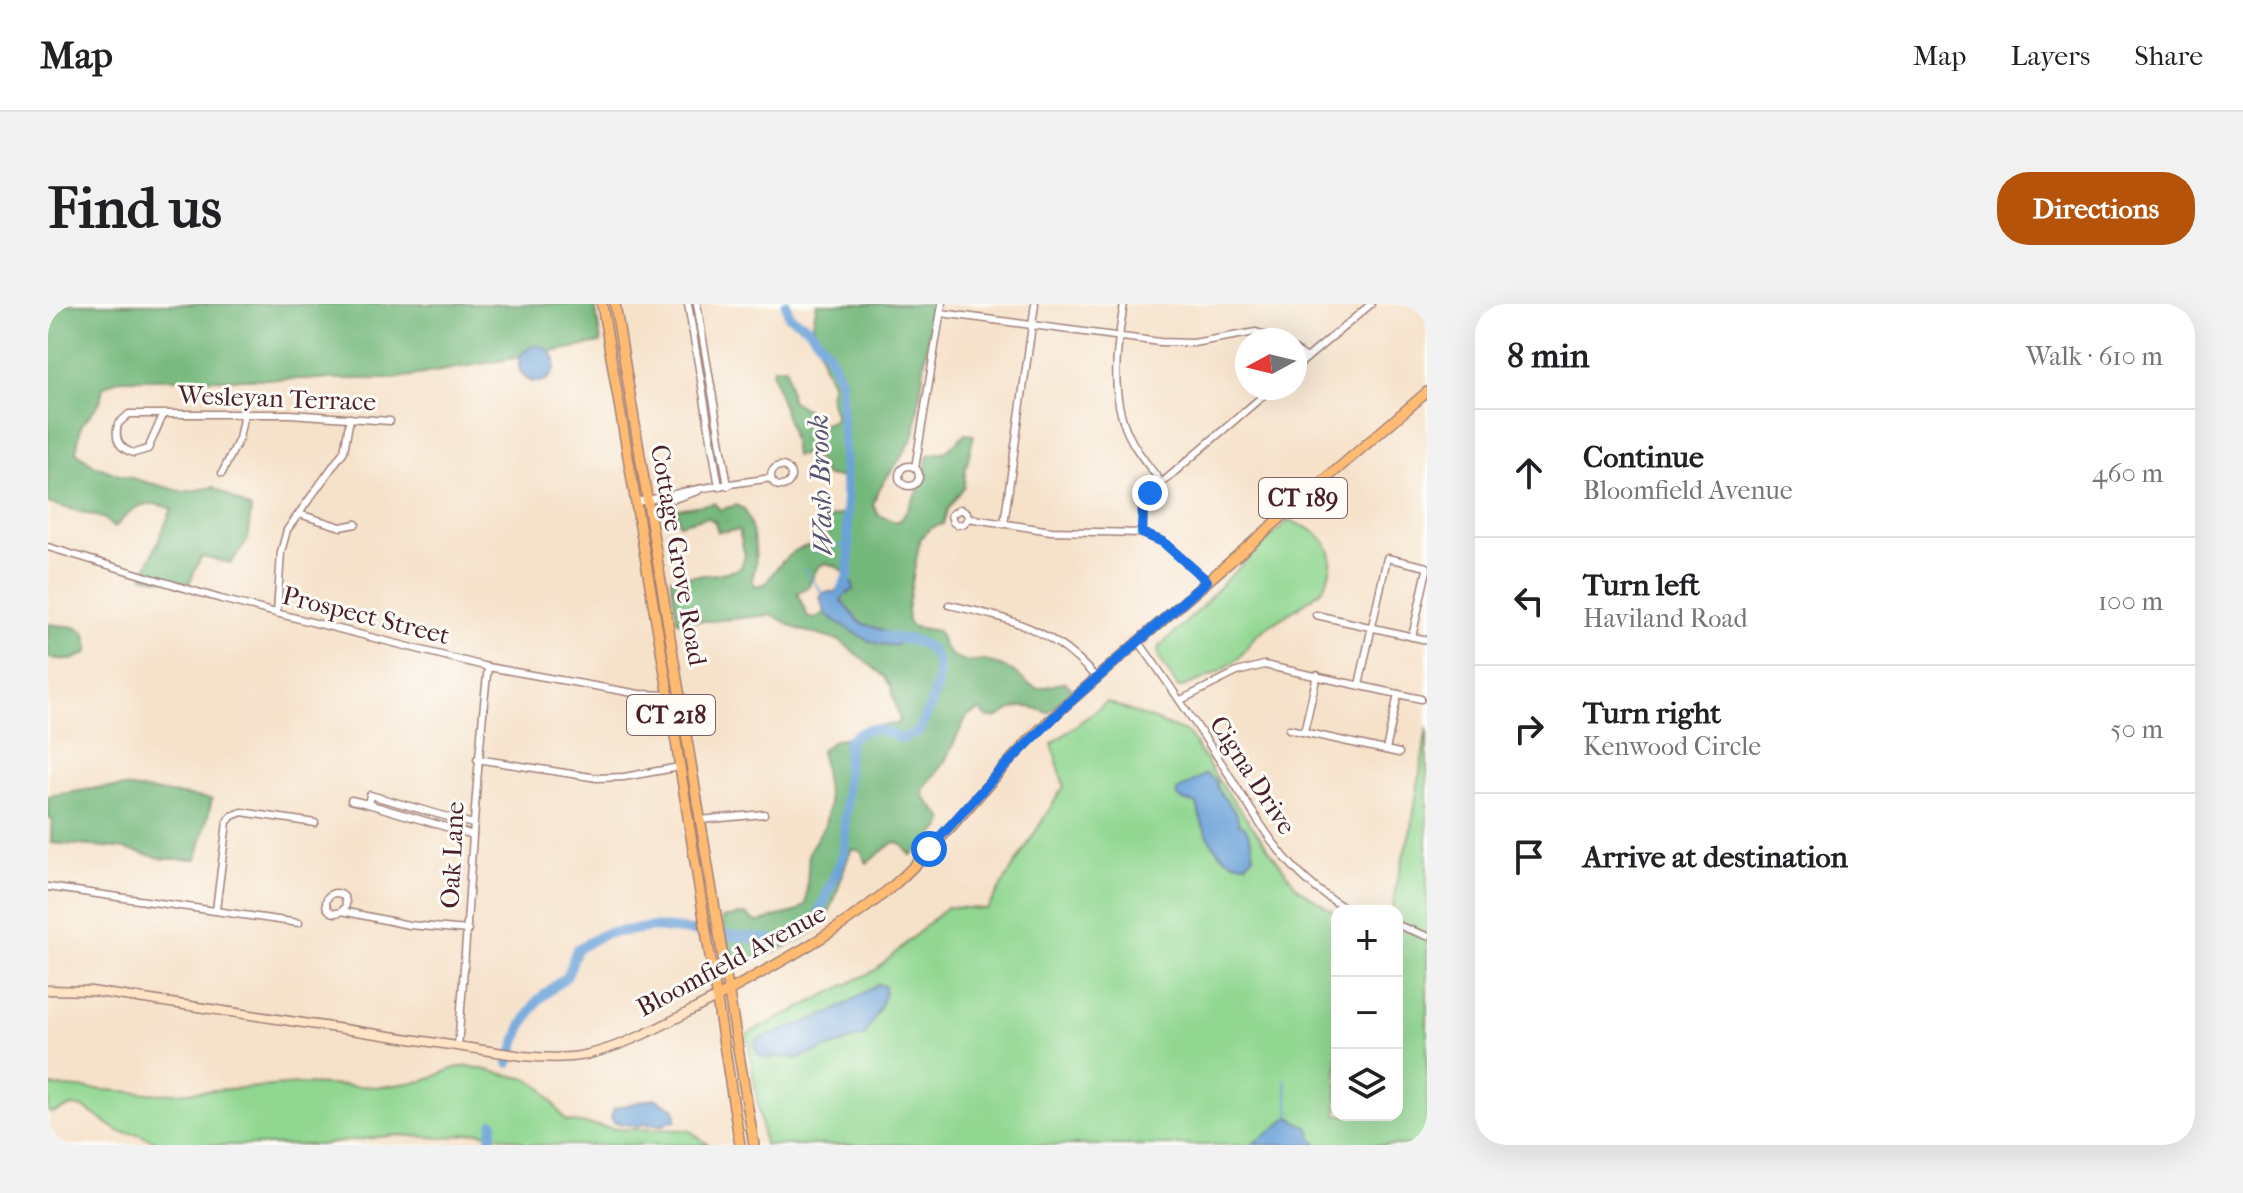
<!DOCTYPE html>
<meta charset="utf-8">
<style>
:root{--surface:#fff;--page:#f2f2f2;--text:#202124;--muted:#757577;--line:#e0e0e0;--accent:#b45309}
body{margin:0;font-family:"IM FELL French Canon",serif;background:var(--page);color:var(--text)}
.controls{position:absolute;right:24px;bottom:24px;display:grid;overflow:hidden;border-radius:16px;box-shadow:0 8px 32px #0002}
.controls button{width:72px;height:72px;display:grid;place-items:center;padding:0;border:0;border-bottom:2px solid var(--line);background:var(--surface);color:var(--text);font:40px sans-serif}
.compass{position:absolute;left:1187px;top:24px;width:72px;height:72px;border-radius:50%;background:var(--surface);box-shadow:0 8px 32px #0002;rotate:263deg}
.stop{position:absolute;width:24px;height:24px;margin:-18px;border:6px solid #1a73e8;border-radius:50%;background:#fff}
.stop.end{background:#1a73e8;border-color:#fff;box-shadow:0 2px 8px #0008}
.list{margin:0;padding:0;list-style:none}
h2{display:flex;justify-content:space-between;align-items:center;height:104px;margin:0;padding:0 32px;font-size:34px}
h2 small{font-size:26px;font-weight:400;color:var(--muted)}
.list li{display:grid;grid-template-columns:52px 1fr auto;gap:24px;align-items:center;box-sizing:border-box;height:128px;padding:0 32px;border-top:2px solid var(--line)}
.list b{display:block;font-size:30px;white-space:nowrap}
.list p{margin:0;font-size:26px;white-space:nowrap;color:var(--muted)}
.list em{font-size:26px;font-style:normal;color:var(--muted)}
.icon{flex:none;width:44px;height:44px;fill:none;stroke:currentColor;stroke-width:2;stroke-linecap:round;stroke-linejoin:round}
.map{position:relative;flex:none;width:1379px;height:841px;overflow:hidden;border-radius:32px}
header{display:flex;align-items:center;gap:48px;box-sizing:border-box;height:112px;padding:0 40px;background:var(--surface);border-bottom:2px solid var(--line)}
header strong{font-size:38px}
nav{display:flex;gap:44px;margin-inline-start:auto;font-size:28px}
.intro{display:flex;align-items:center;justify-content:space-between;box-sizing:border-box;height:192px;padding:0 48px}
h1{margin:0;font-size:56px}
.button{padding:20px 36px;border-radius:32px;background:var(--accent);color:#fff;font-size:28px;font-weight:700}
main{display:flex;gap:48px;padding:0 48px}
aside{flex:1;background:var(--surface);border-radius:32px;box-shadow:0 8px 32px #0002}
.map>svg:first-child{display:block}
.green{fill:#91d791;stroke:#6e7b5e;stroke-width:2}
.forest{fill:#74b87b;stroke:#5f6c53;stroke-width:2;fill-rule:evenodd}
.water{fill:#6ba2d9;stroke:#5a6082;stroke-width:2}
.lines{fill:none;stroke-linecap:round;stroke-linejoin:round}
.stream{stroke:#6ba2d9;stroke-width:2}
.river{stroke:#6ba2d9;stroke-width:10}
.minor-casing{stroke:#a0807a;stroke-width:9}
.secondary-casing{stroke:#a0807a;stroke-width:11}
.primary-casing{stroke:#a0807a;stroke-width:12}
.minor{stroke:#fff;stroke-width:6}
.secondary{stroke:#ffe4c6;stroke-width:8}
.primary{stroke:#ffbb71;stroke-width:9}
.route{stroke:#1a73e8;stroke-width:10}
.labels{text-anchor:middle;stroke-width:6;stroke-linejoin:round;paint-order:stroke}
.shield{fill:#fdfcf7;stroke:#806168;stroke-width:2}
.shield-label{font-size:24px;font-weight:bold;fill:#4a1f2b}
.street-label{font-size:26px;fill:#4a1f2b;stroke:#fdfcf7}
.water-label{font-size:28px;font-style:italic;fill:#575371;stroke:#fdfcf7}
</style>
<header>
<strong>Map</strong>
<nav><a>Map</a><a>Layers</a><a>Share</a></nav>
</header>
<div class="intro"><h1>Find us</h1><a class="button">Directions</a></div>
<main>
<div class="map">
<svg width="1379" height="841" viewBox="0 0 1379 841">
<rect width="100%" height="100%" fill="#fdfcf7"/>
<filter id="ink" filterUnits="userSpaceOnUse"><feTurbulence type="fractalNoise" baseFrequency=".0125" numOctaves="2"/><feDisplacementMap in="SourceGraphic" scale="16" xChannelSelector="R" yChannelSelector="G"/><feConvolveMatrix kernelMatrix="1 2 1 2 8 2 1 2 1" color-interpolation-filters="sRGB"/></filter>
<filter id="wash" filterUnits="userSpaceOnUse"><feTurbulence type="fractalNoise" baseFrequency=".006" numOctaves="4" result="noise"/><feDisplacementMap in="SourceGraphic" scale="32" xChannelSelector="R" yChannelSelector="G"/><feGaussianBlur stdDeviation="1.8" result="paint"/><feColorMatrix in="noise" values="0 0 0 0 0 0 0 0 0 0 0 0 0 0 0 0 0 1.4 0 .05"/><feComposite in="paint" operator="in"/></filter>
<g filter="url(#wash)">
<rect width="100%" height="100%" fill="#f6e1c9"/>
<g class="green">
<path d="M1240,217C1268,224 1292,241 1280,273C1278,279 1276,284 1271,288C1254,303 1233,313 1215,326C1205,333 1201,340 1195,349C1184,364 1148,379 1130,384L1111,353L1110,344L1148,309L1174,280Z"/>
<polygon points="1059,398 1140,429 1170,476 1250,584 1289,610 1289,811 1349,811 1349,607 1344,607 1349,576 1364,521 1379,423 1379,841 716,841 699,730 828,666 899,603 939,605 1016,482 1004,440"/>
<polygon points="420,762 479,775 494,784 518,817 570,825 641,826 661,841 475,841 474,837 430,828 396,834 347,831 271,841 116,841 90,830 72,828 36,804 24,802 4,809 0,807 0,786 3,782 113,790 252,780 333,783 375,777 407,764"/>
</g>
<g class="forest">
<path d="M0,0H547L553,39L346,75H71L55,83L52,98L33,122L28,148L46,161L68,170L136,188L166,183L203,205L199,237L183,259L153,253L141,280L95,272L124,205C95,193 86,203 66,224L55,214L0,199Z"/>
<path d="M769,0H885L866,131C856,156 832,174 825,201L830,211L848,218L854,215L874,179L880,151L899,147L917,130L926,131L917,167L916,183L899,206L895,220L883,224L872,235L859,306L860,318L865,323L890,327L896,343L904,352L920,358L937,356L965,367L980,380L990,385L1017,378L1025,386L1000,409C981,400 967,400 951,413L940,414L932,406L919,412L897,457L875,486L876,493L896,515L894,523L863,551L853,540L846,538L819,559L813,547L804,545C793,566 790,595 777,616C765,634 713,655 693,660L687,659L680,647L674,614L698,610C709,622 715,618 727,613C741,607 743,614 758,600L761,547L777,521L781,500L773,446L787,436L810,430L819,423L849,420L852,417L843,383L837,373L792,337L749,325L725,311L663,317H629L623,274L669,270L692,265L697,252L691,226L670,228L667,218L659,213L631,220L628,205L666,199L672,206L688,201L696,205C705,222 712,257 704,274L707,282L717,280C727,267 734,255 747,247C756,241 769,242 779,238V215L796,209L793,173L777,172L772,159L763,150L747,152C744,121 731,95 724,67L726,64L738,63L743,96L760,107L768,123L786,116L787,110L781,92L784,78L775,60L765,18ZM777,259L788,262L798,270C794,287 782,311 765,315L760,313L749,289L760,283L769,264Z"/>
<polygon points="0,320 27,323 38,330 41,345 39,349 24,356 0,354"/>
<polygon points="75,483 164,495 149,555 117,555 72,544 3,539 4,515 0,513 0,492 49,484"/>
</g>
<g class="water">
<circle cx="489" cy="60" r="18"/>
<path d="M795,277L805,280L806,286L797,290L793,296L811,318L847,331L850,337L849,341C822,344 800,323 778,311L772,293L777,288H787Z"/>
<path d="M1158,470L1168,477C1170,494 1189,502 1191,520L1197,522L1204,538L1206,551L1198,560C1167,559 1154,524 1149,500L1134,496L1129,491V487Z"/>
<path d="M830,680L837,682C838,700 824,716 816,732L748,755L732,752L718,755L710,750L706,740L711,735L785,708Z"/>
<polygon points="606,794 627,805 628,817 619,818 617,821 595,820 592,822 567,819 563,813 566,804"/>
<polygon points="1242,813 1261,824 1264,835 1270,841 1203,841"/>
</g>
<g class="lines">
<g class="stream">
<polyline points="765,248 801,239"/>
<polyline points="756,265 776,291"/>
<polyline points="1237,775 1242,807 1240,813"/>
</g>
<g class="river">
<polyline points="738,0 741,12 760,23 769,34 779,47 792,75 801,252 800,271 793,288"/>
<path d="M461,759L473,724L489,697L519,672L529,645L556,630L606,623L735,637L754,629L768,617L796,549L800,437C820,420 831,423 853,435L870,428C882,406 906,356 874,340C865,334 847,335 836,332"/>
<polyline points="436,841 443,836 445,819"/>
</g>
</g>
</g>
<g filter="url(#ink)">
<g class="lines">
<g class="minor-casing">
<g id="minor">
<polyline points="640,0 671,183"/>
<polyline points="649,0 680,182"/>
<path d="M1076,0C1069,41 1062,86 1078,125C1086,145 1101,162 1113,178"/>
<polyline points="893,9 1112,38 1145,39 1208,28 1232,36"/>
<polyline points="1247,46 1259,54"/>
<polyline points="1247,64 1323,0"/>
<path d="M115,111L100,145L86,149C71,145 66,135 70,120L81,110H242L342,117"/>
<circle cx="733" cy="172" r="10"/>
<circle cx="861" cy="172" r="10"/>
<polyline points="867,164 894,0"/>
<polyline points="174,169 191,135 196,109"/>
<polyline points="621,192 626,195 650,187"/>
<path d="M588,198L621,192C629,186 706,177 723,174"/>
<polyline points="251,210 293,223 308,220"/>
<polyline points="920,214 916,220 909,221 905,218 903,211 912,205 919,209 920,214 1003,227 1094,229 1115,238 1159,277"/>
<polyline points="956,220 987,0"/>
<polyline points="1094,229 1095,202 1102,189 1224,84"/>
<polyline points="0,243 173,295 440,363 591,390 621,391"/>
<path d="M901,301C963,315 1005,324 1049,375"/>
<polyline points="229,309 233,248 239,226 296,147 302,114"/>
<polyline points="1268,311 1379,336"/>
<polyline points="1364,333 1379,266"/>
<path d="M1091,338C1119,377 1145,416 1171,455C1210,515 1237,573 1303,607"/>
<polyline points="1311,381 1339,254 1379,263"/>
<polyline points="1133,396 1189,368 1216,361 1373,395"/>
<polyline points="1241,425 1351,449"/>
<polyline points="1256,428 1269,371"/>
<polyline points="1338,446 1350,390"/>
<polyline points="429,455 549,474 576,473 632,463"/>
<polyline points="303,496 320,500"/>
<polyline points="652,516 716,510"/>
<polyline points="425,531 320,500 322,491 425,520"/>
<polyline points="0,583 251,619"/>
<circle cx="288" cy="599" r="10"/>
<polyline points="168,606 179,518 184,512 194,508 267,519"/>
<polyline points="294,607 361,621 420,626"/>
<polyline points="1349,621 1379,632"/>
<path d="M410,742C421,615 425,489 440,363"/>
</g>
</g>
<g class="secondary-casing">
<path id="secondary" d="M0,686L43,687L475,752C495,754 517,755 537,751C582,741 626,715 668,694"/>
</g>
<g class="primary-casing">
<g id="primary">
<polyline points="554,0 619,381 692,841"/>
<polyline points="567,0 706,841"/>
<path d="M668,694C730,659 792,628 846,581C908,525 955,456 1018,401C1137,296 1258,192 1379,88"/>
</g>
</g>
<use href="#minor" class="minor"/>
<use href="#secondary" class="secondary"/>
<use href="#primary" class="primary"/>
</g>
</g>
<g class="lines" filter="url(#ink)">
<polyline class="route" points="881,545 949,470 1016,403 1159,277 1115,238 1094,229 1095,202 1102,189"/>
</g>
<g class="labels">
<g class="shield">
<rect x="1211" y="174" width="88" height="40" rx="6"/>
<rect x="579" y="391" width="88" height="40" rx="6"/>
</g>
<g class="shield-label">
<text x="1255" y="202">CT 189</text>
<text x="623" y="419">CT 218</text>
</g>
<g class="street-label">
<text transform="translate(229 94) rotate(2)" y="9">Wesleyan Terrace</text>
<text transform="translate(631 251) rotate(80)" y="9">Cottage Grove Road</text>
<text transform="translate(318 311) rotate(14)" y="9">Prospect Street</text>
<text transform="translate(1205 471) rotate(57)" y="9">Cigna Drive</text>
<text transform="translate(404 551) rotate(-87)" y="9">Oak Lane</text>
<text transform="translate(683 656) rotate(-28)" y="9">Bloomfield Avenue</text>
</g>
<g class="water-label">
<text transform="translate(772 181) rotate(-92)" y="10">Wash Brook</text>
</g>
</g>
</svg>
<div class="controls">
<button>+</button>
<button>−</button>
<button><svg class="icon" aria-label="layers" viewBox="0 0 24 24"><path d="M12 4l9 5-9 5-9-5zM3 14l9 5 9-5"/></svg></button>
</div>
<svg class="compass" viewBox="-18 -18 36 36"><path d="M0-13l5 13h-10z" fill="#e53935"/><path d="M0 13l5-13h-10z" fill="#757577"/></svg>
<div class="stop" style="left:881px;top:545px"></div>
<div class="stop end" style="left:1102px;top:189px"></div>
</div>
<aside>
<h2>8 min<small>Walk · 610 m</small></h2>
<ul class="list">
<li><svg class="icon" aria-label="ahead" viewBox="0 0 24 24"><path d="M12 20V5M6 11l6-6 6 6"/></svg><div><b>Continue</b><p>Bloomfield Avenue</p></div><em>460 m</em></li>
<li><svg class="icon" aria-label="left" viewBox="0 0 24 24"><path d="M17 20v-9H6M10 6l-5 5 5 5"/></svg><div><b>Turn left</b><p>Haviland Road</p></div><em>100 m</em></li>
<li><svg class="icon" aria-label="right" viewBox="0 0 24 24"><path d="M7 20v-9h11M14 6l5 5-5 5"/></svg><div><b>Turn right</b><p>Kenwood Circle</p></div><em>50 m</em></li>
<li><svg class="icon" aria-label="arrive" viewBox="0 0 24 24"><path d="M6 21V4h12l-3 4 3 4H6"/></svg><div><b>Arrive at destination</b></div></li>
</ul>
</aside>
</main>
